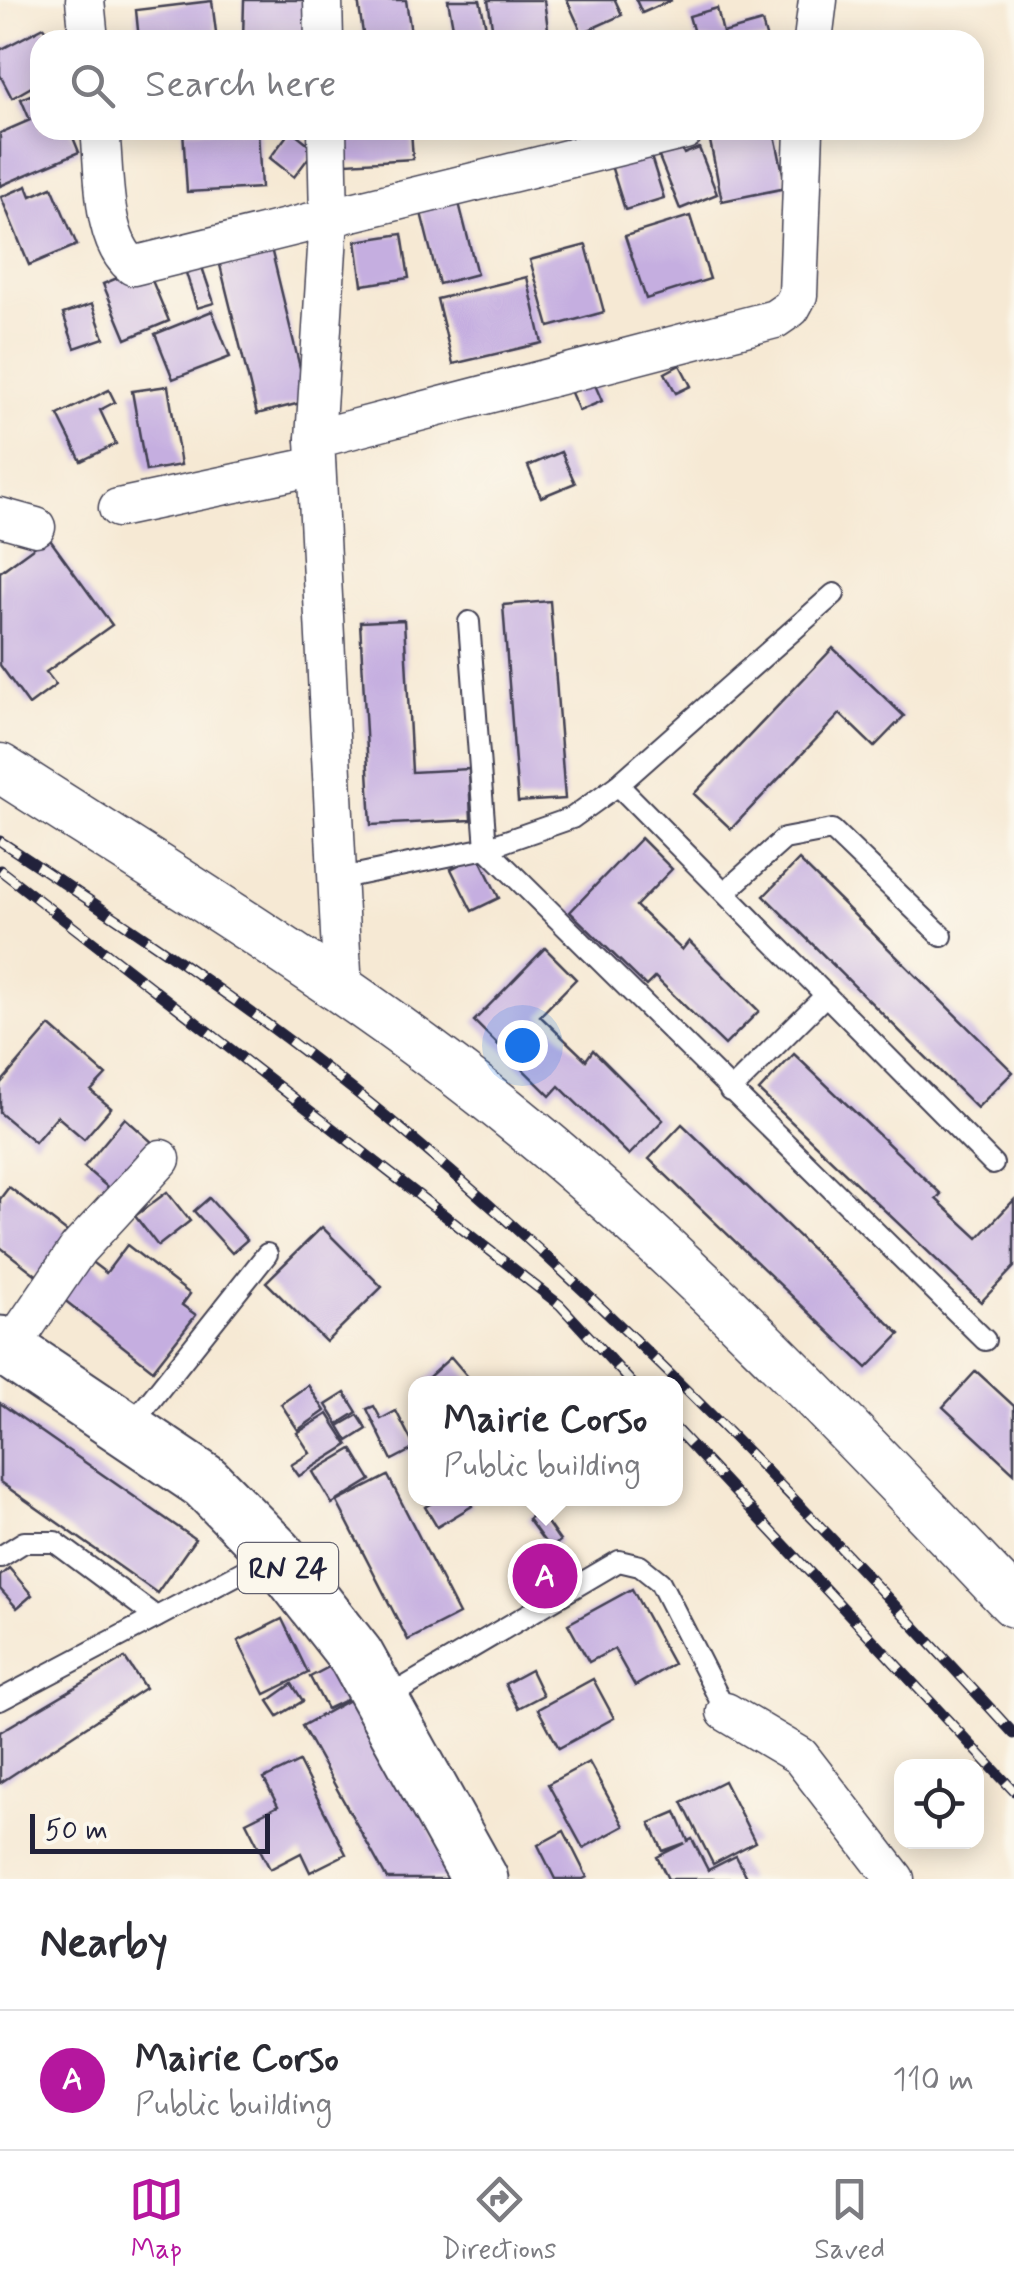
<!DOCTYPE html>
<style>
:root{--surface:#fff;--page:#f2f2f3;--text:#2b2b33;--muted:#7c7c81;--line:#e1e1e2;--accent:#b5179e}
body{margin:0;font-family:Mynerve,sans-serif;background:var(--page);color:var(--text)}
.controls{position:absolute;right:30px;bottom:30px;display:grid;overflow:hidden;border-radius:20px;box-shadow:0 5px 25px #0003}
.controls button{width:90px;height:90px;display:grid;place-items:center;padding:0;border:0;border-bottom:2px solid var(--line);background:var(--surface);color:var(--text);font:50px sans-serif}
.scale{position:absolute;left:30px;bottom:25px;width:240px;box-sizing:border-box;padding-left:10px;border:5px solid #22223b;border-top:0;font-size:28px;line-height:35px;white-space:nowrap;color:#22223b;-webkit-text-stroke:8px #fbf7ec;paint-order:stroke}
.you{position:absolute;left:522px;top:1045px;width:35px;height:35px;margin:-25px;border:8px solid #fff;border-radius:50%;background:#1a73e8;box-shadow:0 0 0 15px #1a73e833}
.badge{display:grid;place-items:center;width:65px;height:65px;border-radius:50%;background:var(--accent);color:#fff;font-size:32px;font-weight:700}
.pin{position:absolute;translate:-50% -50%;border:5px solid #fff;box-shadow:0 2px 10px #0006}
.popup{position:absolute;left:408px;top:1376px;width:275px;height:130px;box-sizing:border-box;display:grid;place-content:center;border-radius:20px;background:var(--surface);filter:drop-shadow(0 2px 8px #0005);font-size:32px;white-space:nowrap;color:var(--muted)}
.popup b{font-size:38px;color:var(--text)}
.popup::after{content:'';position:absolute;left:50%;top:100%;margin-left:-20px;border:20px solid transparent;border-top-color:var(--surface)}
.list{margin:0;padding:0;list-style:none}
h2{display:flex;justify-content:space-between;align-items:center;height:130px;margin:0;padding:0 40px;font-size:42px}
h2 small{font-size:32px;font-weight:400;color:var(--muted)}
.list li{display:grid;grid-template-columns:65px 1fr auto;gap:30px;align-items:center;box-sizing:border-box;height:140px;padding:0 40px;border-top:2px solid var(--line)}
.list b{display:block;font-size:38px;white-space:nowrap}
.list p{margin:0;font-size:32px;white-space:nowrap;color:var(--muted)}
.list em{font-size:32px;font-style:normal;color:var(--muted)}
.icon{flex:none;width:55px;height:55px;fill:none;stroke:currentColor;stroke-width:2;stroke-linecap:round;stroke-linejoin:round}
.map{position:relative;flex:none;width:1014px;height:1879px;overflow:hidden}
.search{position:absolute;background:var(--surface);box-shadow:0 5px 25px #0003;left:30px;right:30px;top:30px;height:110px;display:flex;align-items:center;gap:25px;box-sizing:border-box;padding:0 35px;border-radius:30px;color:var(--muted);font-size:38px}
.sheet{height:270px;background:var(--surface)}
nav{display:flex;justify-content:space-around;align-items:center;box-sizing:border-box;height:140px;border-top:2px solid var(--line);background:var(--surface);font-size:28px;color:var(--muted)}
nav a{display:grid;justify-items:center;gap:5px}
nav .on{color:var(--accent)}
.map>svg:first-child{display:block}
.building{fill:#c5aee0}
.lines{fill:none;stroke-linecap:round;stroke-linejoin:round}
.service-casing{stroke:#424052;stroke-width:24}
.minor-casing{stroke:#424052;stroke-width:41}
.tertiary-casing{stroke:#424052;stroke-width:51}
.primary-casing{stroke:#424052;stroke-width:59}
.service{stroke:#fff;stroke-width:20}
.minor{stroke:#fff;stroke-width:38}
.tertiary{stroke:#fff;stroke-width:48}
.primary{stroke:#fff;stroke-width:55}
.rail-casing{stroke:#22223b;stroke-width:11}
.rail{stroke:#fbf7ec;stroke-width:8;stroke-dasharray:22;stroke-linecap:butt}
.labels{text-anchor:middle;stroke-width:10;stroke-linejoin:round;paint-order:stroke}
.shield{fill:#fbf7ec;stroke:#636270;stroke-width:2.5}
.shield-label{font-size:30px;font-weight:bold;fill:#22223b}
</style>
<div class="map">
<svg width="1014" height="1879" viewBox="0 0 1014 1879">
<rect width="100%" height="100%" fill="#fbf7ec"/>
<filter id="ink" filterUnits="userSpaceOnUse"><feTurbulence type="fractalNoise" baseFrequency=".01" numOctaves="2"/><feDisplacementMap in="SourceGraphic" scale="20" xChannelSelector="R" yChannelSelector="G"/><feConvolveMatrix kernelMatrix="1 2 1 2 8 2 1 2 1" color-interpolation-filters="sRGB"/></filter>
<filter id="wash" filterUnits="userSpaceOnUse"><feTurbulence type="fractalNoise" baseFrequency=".0048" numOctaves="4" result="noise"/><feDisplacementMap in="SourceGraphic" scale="40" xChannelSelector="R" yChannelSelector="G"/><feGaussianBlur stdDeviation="2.25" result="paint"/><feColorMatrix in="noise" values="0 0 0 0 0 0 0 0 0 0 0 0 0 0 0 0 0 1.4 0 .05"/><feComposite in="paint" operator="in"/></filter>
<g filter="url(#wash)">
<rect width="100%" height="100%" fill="#f6e9d4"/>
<g id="blocks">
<g class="building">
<polygon points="244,0 309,0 308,40 243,40"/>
<polygon points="358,0 406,0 412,40 364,40"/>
<polygon points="448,0 480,0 487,32 455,38"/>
<polygon points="488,0 544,0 548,29 518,34 519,40 494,40"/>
<polygon points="567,0 615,0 622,15 582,33"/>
<polygon points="636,0 672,0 642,13"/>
<polygon points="212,1 217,40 139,40 136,10"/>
<polygon points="717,8 723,33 762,22 767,40 696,40 689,16"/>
<polygon points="44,27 51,40 40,40 40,82 12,98 0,75 0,50"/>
<polygon points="40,91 40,130 70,130 79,152 0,186 0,133 30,120 21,99"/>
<polygon points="183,130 258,130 261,188 187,192"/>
<polygon points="291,130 315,149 294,177 270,158"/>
<polygon points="344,130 411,130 413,159 347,163"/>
<polygon points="739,130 774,130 786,188 722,201 709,136"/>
<polygon points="677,138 684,154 699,148 717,194 680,209 655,147"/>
<polygon points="647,144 664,198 625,210 608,156"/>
<polygon points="27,186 31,196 52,187 77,245 29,265 1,197"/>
<polygon points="455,187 477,274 439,284 417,197"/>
<polygon points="690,216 710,279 646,299 625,236"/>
<polygon points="402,234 409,278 362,285 356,241"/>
<polygon points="270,244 308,401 257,414 218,257"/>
<polygon points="586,245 604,312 549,327 530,260"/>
<polygon points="198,255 214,303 197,308 182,260"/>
<polygon points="146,266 169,321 126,339 103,284"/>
<polygon points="527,277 542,343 453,364 437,299"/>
<polygon points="92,304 104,338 75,348 63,314"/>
<polygon points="212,311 230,357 173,379 155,334"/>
<polygon points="680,365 691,386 676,393 665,373"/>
<polygon points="592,378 602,401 579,411 569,388"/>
<polygon points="168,386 181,465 146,471 132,391"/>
<polygon points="109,390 115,402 100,410 116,444 81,461 58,415"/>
<polygon points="561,452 575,483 541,497 528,466"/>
<polygon points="48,537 112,625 46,672 56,685 29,705 0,665 0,572"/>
<polygon points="550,601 565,799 518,802 503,605"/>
<polygon points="404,620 412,772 469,769 471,820 371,825 360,622"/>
<polygon points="833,648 904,716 874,747 840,714 731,829 694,794"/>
<polygon points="641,838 672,869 636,906 682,950 689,941 759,1011 725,1045 655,977 646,986 570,912"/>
<polygon points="478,855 499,898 472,911 451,869"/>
<polygon points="799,860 1013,1072 977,1108 764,896"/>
<polygon points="545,948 576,979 540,1016 586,1060 593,1050 663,1120 629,1155 559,1086 550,1096 474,1021"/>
<polygon points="50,1026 106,1075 91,1091 111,1108 84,1139 57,1116 35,1142 0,1113 0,1084"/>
<polygon points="794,1054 941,1194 936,1199 978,1238 1014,1200 1014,1267 981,1302 759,1091"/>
<polygon points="125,1118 153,1143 112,1191 84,1167"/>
<polygon points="682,1124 900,1334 867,1368 649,1159"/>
<polygon points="9,1187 71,1235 39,1277 0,1247 0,1199"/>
<polygon points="167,1192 190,1221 158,1246 135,1216"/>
<polygon points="209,1198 247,1240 232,1253 194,1211"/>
<polygon points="322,1227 382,1287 326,1342 266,1282"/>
<polygon points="127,1245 190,1294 182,1305 196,1315 153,1370 53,1291 81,1254 106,1273"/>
<polygon points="451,1357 474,1384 421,1384"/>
<polygon points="976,1371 1014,1406 1014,1473 943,1407"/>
<polygon points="308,1385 325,1411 298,1430 281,1404"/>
<polygon points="345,1393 357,1412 338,1424 326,1405"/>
<polygon points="0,1403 195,1539 157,1593 0,1482"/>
<polygon points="374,1406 381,1419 396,1411 415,1448 392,1460 367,1409"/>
<polygon points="328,1414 348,1445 299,1476 291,1465 310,1453 297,1433"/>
<polygon points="358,1415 367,1429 348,1441 339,1426"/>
<polygon points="352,1449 371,1480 332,1504 313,1472"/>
<polygon points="388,1476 459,1614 408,1640 337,1502"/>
<polygon points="440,1498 468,1498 472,1506 437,1527 425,1507"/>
<polygon points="539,1511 560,1541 550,1549 528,1519"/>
<polygon points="9,1568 32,1595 17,1608 0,1589 0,1576"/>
<polygon points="632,1589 673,1664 635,1686 614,1649 589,1662 568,1624"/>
<polygon points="282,1619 308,1673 265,1694 238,1641"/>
<polygon points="125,1658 145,1688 0,1783 0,1732"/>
<polygon points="331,1666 348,1699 327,1709 310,1677"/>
<polygon points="531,1670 543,1695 518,1708 505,1684"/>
<polygon points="593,1679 614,1718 559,1748 538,1709"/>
<polygon points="292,1684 303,1701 278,1716 268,1701"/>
<polygon points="362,1693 454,1879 387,1879 302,1726"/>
<polygon points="299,1762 346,1854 310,1872 301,1853 270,1869 246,1822 278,1806 264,1779"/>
<polygon points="589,1762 624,1826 583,1848 548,1784"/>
<polygon points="724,1781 755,1842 713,1864 682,1802"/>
<polygon points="676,1812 688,1841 692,1839 708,1870 736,1856 748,1879 668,1879 657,1857 685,1843 663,1851 650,1823"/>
<polygon points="564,1831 587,1877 583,1879 555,1879 538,1845"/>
</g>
</g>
</g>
<g filter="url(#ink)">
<use href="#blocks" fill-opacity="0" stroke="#424052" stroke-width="2.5"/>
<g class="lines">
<g class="service-casing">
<g id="service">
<polyline points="469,622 486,848 985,1340"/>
<polyline points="618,785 993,1164"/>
<polyline points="337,879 486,848 572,818 618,785 834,594"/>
<polyline points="725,892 784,839 832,830 942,936"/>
<polyline points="730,1091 826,995"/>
<polyline points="128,1429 267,1254"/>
<polyline points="0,1557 24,1542 55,1542 156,1617"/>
<polyline points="0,1700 272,1556"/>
<polyline points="383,1700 619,1561 640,1566 660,1582 726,1712"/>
</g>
</g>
<g class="minor-casing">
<g id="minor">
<polyline points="85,0 89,40"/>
<polyline points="323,0 324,40"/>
<polyline points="813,40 818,0"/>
<path d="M100,130C105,170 100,240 133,266L685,130"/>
<polyline points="315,439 329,218 327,130"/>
<polyline points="118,508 316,466"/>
<polyline points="0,517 36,527"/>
<polyline points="343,992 315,439 775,319 791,308 798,295 804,130"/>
<polyline points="9,1350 78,1249 161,1159"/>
<polyline points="726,1712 800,1756 895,1879"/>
</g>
</g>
<g class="tertiary-casing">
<path id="tertiary" d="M0,768C178,882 361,992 525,1127C700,1271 858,1439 1014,1603"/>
</g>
<g class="primary-casing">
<polyline id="primary" points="0,1344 205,1482 276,1554 356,1656 480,1879"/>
</g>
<use href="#service" class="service"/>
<use href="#minor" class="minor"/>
<use href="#tertiary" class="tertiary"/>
<use href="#primary" class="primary"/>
<g class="rail-casing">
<g id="rail">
<path d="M0,841C133,929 265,1016 388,1118C614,1305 816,1518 1014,1734"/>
<polyline points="0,870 560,1305 633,1384"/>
<polyline points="675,1428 1014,1791"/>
</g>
</g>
<use href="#rail" class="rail"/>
</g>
</g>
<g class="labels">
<rect class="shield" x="238" y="1543" width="100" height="50" rx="8"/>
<g class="shield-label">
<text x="288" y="1578">RN 24</text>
</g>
</g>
</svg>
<div class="controls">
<button><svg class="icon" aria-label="locate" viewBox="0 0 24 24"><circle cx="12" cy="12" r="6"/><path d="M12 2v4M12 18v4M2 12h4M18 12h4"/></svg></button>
</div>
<div class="scale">50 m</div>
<div class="you"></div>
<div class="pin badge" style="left:545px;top:1576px">A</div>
<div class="popup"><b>Mairie Corso</b>Public building</div>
<div class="search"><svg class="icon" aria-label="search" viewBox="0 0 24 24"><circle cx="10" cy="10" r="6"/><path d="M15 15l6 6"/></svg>Search here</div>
</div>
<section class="sheet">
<h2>Nearby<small></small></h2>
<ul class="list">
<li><span class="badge">A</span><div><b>Mairie Corso</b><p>Public building</p></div><em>110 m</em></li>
</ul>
</section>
<nav>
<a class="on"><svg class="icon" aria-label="map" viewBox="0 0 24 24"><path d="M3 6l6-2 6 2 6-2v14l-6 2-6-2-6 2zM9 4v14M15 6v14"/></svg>Map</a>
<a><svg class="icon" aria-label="directions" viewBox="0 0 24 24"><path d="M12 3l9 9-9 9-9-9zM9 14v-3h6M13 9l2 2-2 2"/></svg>Directions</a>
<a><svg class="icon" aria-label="saved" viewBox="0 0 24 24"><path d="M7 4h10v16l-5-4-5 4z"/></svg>Saved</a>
</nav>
